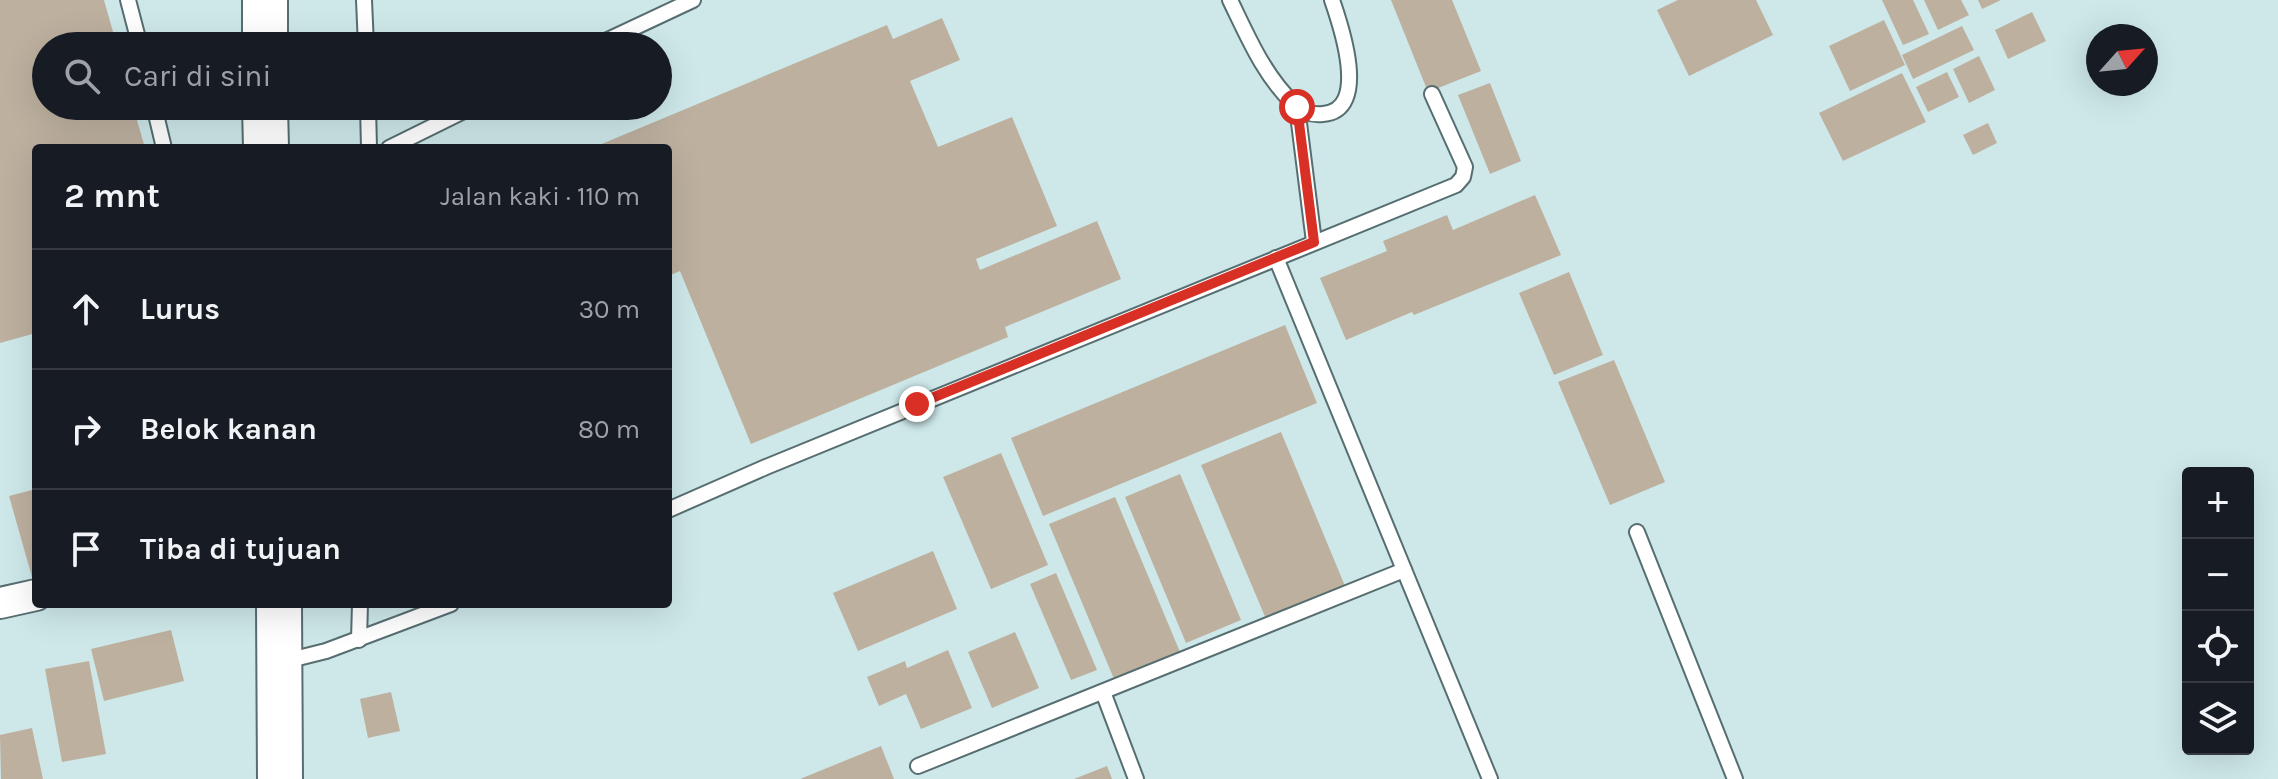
<!DOCTYPE html>
<html lang="id">
<meta charset="utf-8">
<style>
:root{--surface:#171b24;--page:#20242c;--text:#f1f3f6;--muted:#9ea1a6;--line:#363941}
body{margin:0;font-family:Karla,sans-serif;background:var(--page);color:var(--text)}
.controls{position:absolute;right:24px;bottom:24px;display:grid;overflow:hidden;border-radius:8px;box-shadow:0 8px 32px #0002}
.controls button{width:72px;height:72px;display:grid;place-items:center;padding:0;border:0;border-bottom:2px solid var(--line);background:var(--surface);color:var(--text);font:40px sans-serif}
.compass{position:absolute;left:2086px;top:24px;width:72px;height:72px;border-radius:50%;background:var(--surface);box-shadow:0 8px 32px #0002;rotate:63deg}
.stop{position:absolute;width:24px;height:24px;margin:-18px;border:6px solid #d93025;border-radius:50%;background:#fff}
.stop.end{background:#d93025;border-color:#fff;box-shadow:0 2px 8px #0008}
.list{margin:0;padding:0;list-style:none}
h2{display:flex;justify-content:space-between;align-items:center;height:104px;margin:0;padding:0 32px;font-size:34px}
h2 small{font-size:26px;font-weight:400;color:var(--muted)}
.list li{display:grid;grid-template-columns:52px 1fr auto;gap:24px;align-items:center;box-sizing:border-box;height:120px;padding:0 32px;border-top:2px solid var(--line)}
.list b{display:block;font-size:30px;white-space:nowrap}
.list em{font-size:26px;font-style:normal;color:var(--muted)}
.icon{flex:none;width:44px;height:44px;fill:none;stroke:currentColor;stroke-width:2;stroke-linecap:round;stroke-linejoin:round}
.map{position:relative;flex:none;width:2278px;height:779px;overflow:hidden}
.search{position:absolute;background:var(--surface);box-shadow:0 8px 32px #0002;left:32px;top:32px;width:640px;height:88px;display:flex;align-items:center;gap:20px;box-sizing:border-box;padding:0 28px;border-radius:44px;color:var(--muted);font-size:30px}
.panel{position:absolute;background:var(--surface);box-shadow:0 8px 32px #0002;left:32px;top:144px;width:640px;height:464px;border-radius:8px}
.map>svg:first-child{display:block}
.building{fill:#bdb09f}
.lines{fill:none;stroke-linecap:round;stroke-linejoin:round}
.service-casing{stroke:#576e71;stroke-width:18}
.minor-casing{stroke:#576e71;stroke-width:34}
.trunk-casing{stroke:#576e71;stroke-width:48}
.service{stroke:#fff;stroke-width:14}
.minor{stroke:#fff;stroke-width:30}
.trunk{stroke:#fff;stroke-width:44}
.route{stroke:#d93025;stroke-width:10}
</style>
<div class="map">
<svg width="2278" height="779" viewBox="0 0 2278 779">
<rect width="100%" height="100%" fill="#cee8ea"/>
<g class="building">
<polygon points="0,0 104,0 117,46 46,46 46,106 133,106 145,148 36,148 36,333 0,343"/>
<polygon points="1391,0 1452,0 1481,71 1428,92"/>
<polygon points="1678,0 1756,0 1773,35 1689,76 1657,10"/>
<polygon points="1882,0 1913,0 1929,34 1903,45"/>
<polygon points="1924,0 1961,0 1969,15 1938,30"/>
<polygon points="1978,0 2001,0 1982,9"/>
<polygon points="2032,12 2046,41 2008,59 1995,30"/>
<polygon points="942,18 960,60 910,81 938,147 1012,117 1057,226 976,259 980,270 1097,221 1121,279 1005,327 1008,337 751,444 680,271 668,276 668,148 592,148 887,25 893,39"/>
<polygon points="1884,20 1905,65 1850,91 1829,46"/>
<polygon points="1962,26 1974,50 1913,79 1902,55"/>
<polygon points="1979,56 1995,90 1969,103 1953,69"/>
<polygon points="1947,72 1959,97 1928,112 1916,87"/>
<polygon points="1902,73 1926,122 1843,161 1819,113"/>
<polygon points="1490,83 1521,161 1490,174 1458,95"/>
<polygon points="1988,123 1997,143 1973,155 1963,135"/>
<polygon points="1535,195 1561,255 1414,315 1412,312 1346,340 1320,278 1387,251 1383,241 1447,215 1453,230"/>
<polygon points="1569,272 1603,355 1554,375 1519,293"/>
<polygon points="1285,325 1317,403 1043,516 1011,438"/>
<polygon points="1614,360 1665,482 1610,505 1558,382"/>
<polygon points="1281,432 1345,586 1266,619 1201,465"/>
<polygon points="1001,453 1048,565 991,589 943,477"/>
<polygon points="1180,474 1241,620 1186,643 1125,497"/>
<polygon points="36,489 36,576 32,577 9,496"/>
<polygon points="1115,497 1180,652 1114,679 1049,524"/>
<polygon points="933,551 957,609 858,651 833,593"/>
<polygon points="1056,573 1097,670 1071,680 1030,584"/>
<polygon points="171,630 184,681 104,701 91,649"/>
<polygon points="1015,632 1039,688 992,708 968,652"/>
<polygon points="948,650 972,708 921,729 906,694 879,706 867,677 905,661 907,668"/>
<polygon points="89,661 106,754 62,762 45,669"/>
<polygon points="391,692 400,731 368,738 360,699"/>
<polygon points="32,728 43,779 1,779 0,735"/>
<polygon points="881,746 894,779 800,779"/>
<polygon points="1107,766 1112,779 1074,779"/>
</g>
<g class="lines">
<g class="service-casing">
<g id="service">
<polyline points="128,0 140,46"/>
<polyline points="364,0 366,46"/>
<path d="M1230,0C1248,37 1264,76 1295,105C1303,113 1312,115 1323,114C1370,111 1341,26 1332,0"/>
<polyline points="595,46 693,0"/>
<polyline points="154,106 164,148"/>
<polyline points="368,106 369,148"/>
<polyline points="1297,107 1314,242"/>
<polyline points="389,148 474,106"/>
<polyline points="1276,258 1490,779"/>
<polyline points="668,510 766,467 1456,185 1463,177 1465,167 1432,94"/>
<polyline points="1637,532 1735,779"/>
<polyline points="359,640 360,604"/>
<polyline points="286,661 326,651 451,604"/>
<polyline points="1103,692 1136,779"/>
<polyline points="918,766 1404,570"/>
</g>
</g>
<g class="minor-casing">
<polyline id="minor" points="0,603 36,595"/>
</g>
<g class="trunk-casing">
<g id="trunk">
<polyline points="265,46 265,0"/>
<polyline points="265,106 266,148"/>
<polyline points="279,604 280,779"/>
</g>
</g>
<use href="#service" class="service"/>
<use href="#minor" class="minor"/>
<use href="#trunk" class="trunk"/>
</g>
<g class="lines">
<polyline class="route" points="917,404 1314,242 1297,107"/>
</g>
</svg>
<div class="controls">
<button>+</button>
<button>−</button>
<button><svg class="icon" aria-label="locate" viewBox="0 0 24 24"><circle cx="12" cy="12" r="6"/><path d="M12 2v4M12 18v4M2 12h4M18 12h4"/></svg></button>
<button><svg class="icon" aria-label="layers" viewBox="0 0 24 24"><path d="M12 4l9 5-9 5-9-5zM3 14l9 5 9-5"/></svg></button>
</div>
<svg class="compass" viewBox="-18 -18 36 36"><path d="M0-13l5 13h-10z" fill="#e53935"/><path d="M0 13l5-13h-10z" fill="#9ea1a6"/></svg>
<div class="stop" style="left:1297px;top:107px"></div>
<div class="stop end" style="left:917px;top:404px"></div>
<div class="search"><svg class="icon" aria-label="search" viewBox="0 0 24 24"><circle cx="10" cy="10" r="6"/><path d="M15 15l6 6"/></svg>Cari di sini</div>
<section class="panel">
<h2>2 mnt<small>Jalan kaki · 110 m</small></h2>
<ul class="list">
<li><svg class="icon" aria-label="ahead" viewBox="0 0 24 24"><path d="M12 20V5M6 11l6-6 6 6"/></svg><div><b>Lurus</b></div><em>30 m</em></li>
<li><svg class="icon" aria-label="right" viewBox="0 0 24 24"><path d="M7 20v-9h11M14 6l5 5-5 5"/></svg><div><b>Belok kanan</b></div><em>80 m</em></li>
<li><svg class="icon" aria-label="arrive" viewBox="0 0 24 24"><path d="M6 21V4h12l-3 4 3 4H6"/></svg><div><b>Tiba di tujuan</b></div></li>
</ul>
</section>
</div>
